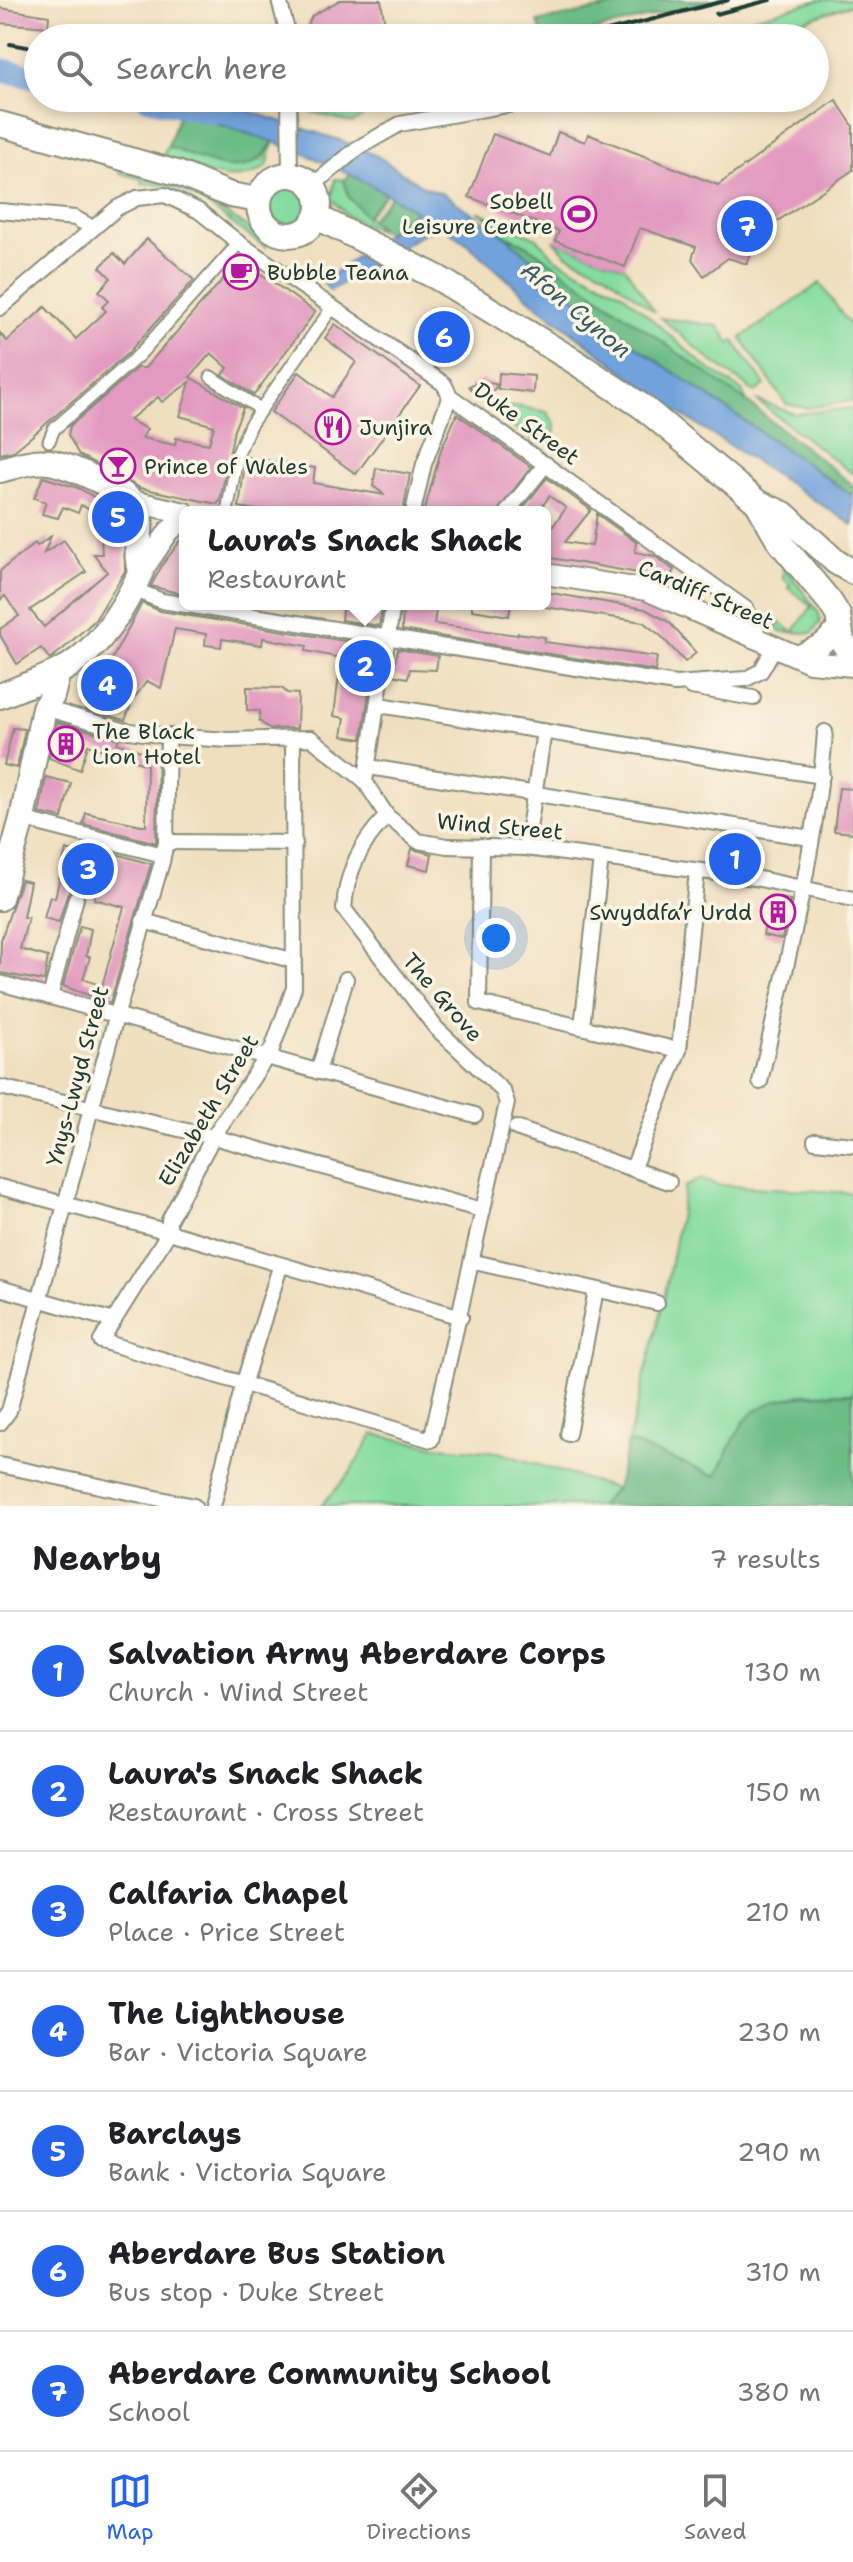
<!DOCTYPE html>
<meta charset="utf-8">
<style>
:root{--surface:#fff;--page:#f2f2f2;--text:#202124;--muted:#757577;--line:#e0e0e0;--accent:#2563eb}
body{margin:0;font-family:"Shantell Sans",sans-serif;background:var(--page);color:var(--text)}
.you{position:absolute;left:496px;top:938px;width:28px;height:28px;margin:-20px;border:6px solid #fff;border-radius:50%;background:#1a73e8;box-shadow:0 0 0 12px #1a73e833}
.badge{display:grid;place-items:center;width:52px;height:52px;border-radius:50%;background:var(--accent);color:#fff;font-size:26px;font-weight:700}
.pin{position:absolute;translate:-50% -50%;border:4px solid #fff;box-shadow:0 2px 8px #0006}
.popup{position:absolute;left:179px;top:506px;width:372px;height:104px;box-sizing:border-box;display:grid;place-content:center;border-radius:12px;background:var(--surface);filter:drop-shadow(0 2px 6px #0005);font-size:26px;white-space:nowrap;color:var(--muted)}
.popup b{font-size:30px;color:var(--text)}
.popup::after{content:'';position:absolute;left:50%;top:100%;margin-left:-16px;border:16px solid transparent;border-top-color:var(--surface)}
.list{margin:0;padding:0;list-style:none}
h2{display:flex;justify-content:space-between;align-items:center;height:104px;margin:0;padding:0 32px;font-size:34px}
h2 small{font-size:26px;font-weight:400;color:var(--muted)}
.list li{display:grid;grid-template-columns:52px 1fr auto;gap:24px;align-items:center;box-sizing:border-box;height:120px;padding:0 32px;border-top:2px solid var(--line)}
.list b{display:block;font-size:30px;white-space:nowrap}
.list p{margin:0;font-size:26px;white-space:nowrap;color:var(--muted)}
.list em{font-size:26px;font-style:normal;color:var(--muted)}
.icon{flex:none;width:44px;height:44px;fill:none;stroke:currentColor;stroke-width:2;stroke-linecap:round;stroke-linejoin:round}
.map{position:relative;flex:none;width:853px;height:1506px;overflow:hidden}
.search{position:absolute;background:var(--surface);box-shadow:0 4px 12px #0003;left:24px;right:24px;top:24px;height:88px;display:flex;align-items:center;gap:20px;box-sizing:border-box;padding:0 28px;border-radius:44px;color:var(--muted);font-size:30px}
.sheet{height:944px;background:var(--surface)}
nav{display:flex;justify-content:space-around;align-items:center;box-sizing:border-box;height:112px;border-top:2px solid var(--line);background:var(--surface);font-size:22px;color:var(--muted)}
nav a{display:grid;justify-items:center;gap:4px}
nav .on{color:var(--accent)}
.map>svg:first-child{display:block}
.green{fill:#86dca0;stroke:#528c6a;stroke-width:2}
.forest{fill:#6cbc86;stroke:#467c5d;stroke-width:2}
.water{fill:#72a2dc;stroke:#487088;stroke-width:2}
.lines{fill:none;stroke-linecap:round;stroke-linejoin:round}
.river{stroke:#72a2dc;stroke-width:24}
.building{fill:#e29ac0;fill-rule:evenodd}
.pedestrian-casing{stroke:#888e7a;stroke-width:15}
.minor-casing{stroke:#888e7a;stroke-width:18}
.secondary-casing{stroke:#888e7a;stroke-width:24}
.primary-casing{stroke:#888e7a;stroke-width:28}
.pedestrian{stroke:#fff;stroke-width:11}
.minor{stroke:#fff;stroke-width:14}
.secondary{stroke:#fff;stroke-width:20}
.primary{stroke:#fff;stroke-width:24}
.rail{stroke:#1f3d34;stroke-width:4}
.labels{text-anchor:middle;stroke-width:7;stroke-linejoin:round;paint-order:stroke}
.poi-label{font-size:22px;fill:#1f3d34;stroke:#fcf5e5;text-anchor:start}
.street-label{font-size:22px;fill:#1f3d34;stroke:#fcf5e5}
.water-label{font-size:24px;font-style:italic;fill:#385b66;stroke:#fcf5e5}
</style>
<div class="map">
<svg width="853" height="1506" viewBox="0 0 853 1506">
<rect width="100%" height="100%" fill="#fcf5e5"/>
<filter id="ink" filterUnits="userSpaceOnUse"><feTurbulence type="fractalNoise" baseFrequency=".0125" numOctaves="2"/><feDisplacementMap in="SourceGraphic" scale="16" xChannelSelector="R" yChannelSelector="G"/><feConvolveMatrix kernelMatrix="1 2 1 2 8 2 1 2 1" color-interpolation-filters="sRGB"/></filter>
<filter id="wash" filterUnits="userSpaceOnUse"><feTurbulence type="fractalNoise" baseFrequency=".006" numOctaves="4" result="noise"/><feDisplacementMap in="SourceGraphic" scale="32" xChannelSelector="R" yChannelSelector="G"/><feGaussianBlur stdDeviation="1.8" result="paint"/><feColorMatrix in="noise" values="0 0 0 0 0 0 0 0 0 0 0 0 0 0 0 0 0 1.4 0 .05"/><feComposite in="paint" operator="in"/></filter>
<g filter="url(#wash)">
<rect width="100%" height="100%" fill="#f0dfbf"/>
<g class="green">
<polygon points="819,0 853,0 853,4 751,38 691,38 690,35"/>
<polygon points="365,98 362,117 352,123 304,110 302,99"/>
<path d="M274,141L267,166C235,191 197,169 163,156L168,146L205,161L263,160Z"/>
<path d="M121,165L184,187L269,241L265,247C223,220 196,185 142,183V179L119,173Z"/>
<polygon points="335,179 344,180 348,196 380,231 348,216 331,199"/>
<circle cx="288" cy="205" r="19"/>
<polygon points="477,211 537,238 556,259 621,292 705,366 742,391 747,402 528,246 501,232 503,228"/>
<polygon points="555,241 625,267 655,312 604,272 567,255"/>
<polygon points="820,283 853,330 853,401 807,408 786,404 741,338"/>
<polygon points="661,318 719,326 730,343 734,341 765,385 755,392 709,359"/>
<polygon points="756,400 795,414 853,408 853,474"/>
<polygon points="516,406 547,412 555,424 554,438 548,443 537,443 506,422 502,409"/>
<path d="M753,520L794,568L789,573L818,611L821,621L812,633L780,632L768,614L793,632L812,606L788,588L790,584L783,579C788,555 764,539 748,524Z"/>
<polygon points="700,1179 718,1185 853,1193 853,1393 801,1394 743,1422 716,1476 628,1442 665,1294 685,1187"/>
<polygon points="373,1434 439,1447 498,1452 616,1489 599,1506 321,1506 350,1473"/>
</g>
<g class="forest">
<polygon points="642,0 717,0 565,38 543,38 538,22"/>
<path d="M179,113L274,141C247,187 208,162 168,146Z"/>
<polygon points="353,173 386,194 366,217 348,196 344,180"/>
<polygon points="391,196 416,212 387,234 370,220"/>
<polygon points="503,234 528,246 747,402 853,485 853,496 608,327"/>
<path d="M853,1393V1506H599L616,1489L628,1442L716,1476C725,1459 732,1441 742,1425C763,1392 819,1394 853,1393Z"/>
</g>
<path class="water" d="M181,98L240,108L342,141L377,156L424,187L442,193L503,234L608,327L853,496V525L679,413L539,307L464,241L442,227L427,231L330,291L323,282L416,211C333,161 272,138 179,113Z"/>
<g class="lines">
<g class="river">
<polyline points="0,70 38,77"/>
<polyline points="148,98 212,112"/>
</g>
</g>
<g id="blocks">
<g class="building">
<polygon points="340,0 381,0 387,38 301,38 312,16"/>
<polygon points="0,8 49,16 48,27 0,23"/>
<polygon points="836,100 853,126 853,170 757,235 747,264 728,258 704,276 692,259 696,247 640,228 625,267 555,241 559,231 469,197 493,134 550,156 558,132 585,142 588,134 718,185"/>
<polygon points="147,239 194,280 128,353 32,436 14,451 0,454 0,333 7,341 45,307 76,339 106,311 102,307 109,300 99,291 111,278 100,267 114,253 125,264"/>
<path d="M243,261L315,312L254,395L223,375L228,368L211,353L190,377L243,408L234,430L220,501L217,504L140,488L79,455L68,435L70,426L137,368H145L237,263ZM190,382L180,416L214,426L209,444L176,438L175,445L142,438L147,429L129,420L158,397L162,402Z"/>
<polygon points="335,324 420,386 356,474 271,412 299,372 332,397 356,362 325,338"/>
<polygon points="499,373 534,376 533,393 498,389"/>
<polygon points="481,380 498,385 486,398 478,397 469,386"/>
<polygon points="457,414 531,467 497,512 424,512 441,450"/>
<polygon points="246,457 315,468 313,483 385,495 373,486 376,468 410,474 403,512 268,512 239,507"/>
<polygon points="43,477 78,488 124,514 125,571 95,620 63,649 50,659 41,648 17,664 0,635 0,629 19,616 5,596 0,600 0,571 35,543 37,546 51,536 44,553 64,540 86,572 30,610 44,627 107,572 94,554 102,554 101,538 106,536 102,517 81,505 78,513 63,507 58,518 42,514 46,502 34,498"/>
<polygon points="547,478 591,510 565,542 592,546 597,514 636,542 635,552 655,556 674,570 666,584 650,575 545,557 545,533 548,533 566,508 549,496 539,512 520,512"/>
<polygon points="185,535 185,595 151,586 162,565"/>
<polygon points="545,592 645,609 669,622 696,653 685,662 661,636 643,622 545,607"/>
<polygon points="142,603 160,611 376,646 362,739 342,736 345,718 334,716 341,658 306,651 307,646 263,638 262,645 222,639 221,647 205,645 206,634 175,629 161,688 147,681 133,700 125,720 85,709"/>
<polygon points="343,604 383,604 379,626 341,620"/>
<polygon points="403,604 437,604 434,624 517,635 518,633 545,637 544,642 657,657 655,671 402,630"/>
<polygon points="472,604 511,604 509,616 472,610"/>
<polygon points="398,649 438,656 436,670 410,669 408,678 392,675"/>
<polygon points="247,687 282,688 287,693 298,694 297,728 270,729 259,721 260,711 247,710"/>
<polygon points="57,722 119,739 117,743 158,757 156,843 83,824 86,813 146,826 147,765 88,745 80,770 49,758"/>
<polygon points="13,728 25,729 17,768 4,765"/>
<polygon points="46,777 71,783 62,818 39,813"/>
<polygon points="839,788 853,789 853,833 834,831"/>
<polygon points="412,849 432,854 429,870 408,865"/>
<polygon points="718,849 755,853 753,868 716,863"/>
<polygon points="66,850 103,860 106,851 151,864 110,1003 63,986 80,926 91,929 86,956 90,957 83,979 102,986 124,907 94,899 97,888 76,882 67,895 59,922 44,918 50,896 55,898"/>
<polygon points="21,880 30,882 23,917 28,918 20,949 48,957 44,981 0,973 1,940"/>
<polygon points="770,896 790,900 782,939 763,935"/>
</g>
</g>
</g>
<g filter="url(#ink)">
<use href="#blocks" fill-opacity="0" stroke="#888e7a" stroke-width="2"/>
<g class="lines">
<g class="pedestrian-casing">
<g id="pedestrian">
<polyline points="211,377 260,409"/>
<polyline points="49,441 54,429 139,355 239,243"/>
<polyline points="227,512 238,453 250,425 332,308"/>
</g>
</g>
<g class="minor-casing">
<g id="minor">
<polyline points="279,0 289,38"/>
<polyline points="289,98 290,175"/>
<polyline points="312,186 358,148 400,124 547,98"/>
<polyline points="0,211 75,218 91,227"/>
<polyline points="0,308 117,208 137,198 165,195 199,211 239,243 444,384 450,396 746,609 757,627 752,640"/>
<polyline points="413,512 424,464 450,396"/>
<polyline points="507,512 546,464"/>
<polyline points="133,589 162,601 675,684 746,679 761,671 774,648"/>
<polyline points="691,687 753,698"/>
<polyline points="379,705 822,776"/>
<polyline points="44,708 122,730 168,736 228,740 311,738 364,780 387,816 418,841 447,846 526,848 755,878 853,899"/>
<path d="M293,739L294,988L272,1049L213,1137L169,1220V1232L101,1341L431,1440L507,1103L503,1091L436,1028L344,909C346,872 361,842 387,816"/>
<polyline points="369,767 810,838"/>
<polyline points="366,776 393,604"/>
<polyline points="22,819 163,855"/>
<polyline points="166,842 295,843"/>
<polyline points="481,846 479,1003 679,1050"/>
<polyline points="526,848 544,731"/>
<polyline points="143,921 295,961"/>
<polyline points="0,983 475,1115"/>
<polyline points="50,997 76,898"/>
<polyline points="582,1027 601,858"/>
<polyline points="318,1072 346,979"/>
<path d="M760,1082C785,967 817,850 825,732"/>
<polyline points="0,1087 213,1137 482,1210"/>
<polyline points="516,1128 669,1182"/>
<polyline points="815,1141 853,1145"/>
<polyline points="633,1168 679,1050 697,871"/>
<polyline points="0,1187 169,1232 461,1317"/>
<polyline points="474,1262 657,1303"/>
<polyline points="0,1288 114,1321"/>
<polyline points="0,1423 9,1411 116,1017 162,862 166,842 168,736"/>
<polyline points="568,1434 596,1290"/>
<polyline points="0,1465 194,1506"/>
<polyline points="213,1506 243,1385 280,1267"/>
</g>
</g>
<g class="secondary-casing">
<g id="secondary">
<polyline points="137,502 185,513"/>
<polyline points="141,572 169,531 185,519"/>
<polyline points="545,574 647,590 810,662 853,666"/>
<polyline points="800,655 822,644 839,628"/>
</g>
</g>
<g class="primary-casing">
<g id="primary">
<polyline points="0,124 177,173 230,195 259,200"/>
<circle cx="289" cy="205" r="30"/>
<polyline points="317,217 438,278 574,361 643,407 757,502 784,514 836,562 853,572"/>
<path d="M0,470C16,466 32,460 49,462C67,464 135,494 140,511C144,530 132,553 141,572C124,608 96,655 58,672C39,681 19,688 0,696"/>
<polyline points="757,502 780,542 830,602 838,615 842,641 853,657"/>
<polyline points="0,898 22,819 44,708 52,696 58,672"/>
</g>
</g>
<use href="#pedestrian" class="pedestrian"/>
<use href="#minor" class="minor"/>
<use href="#secondary" class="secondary"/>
<use href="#primary" class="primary"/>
<g class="rail">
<polyline points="716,14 770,0"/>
<polyline points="580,38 728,0"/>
<polyline points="10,44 38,49"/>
</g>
</g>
</g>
<defs>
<g id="stadium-ring" transform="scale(1.8)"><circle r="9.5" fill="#fcf5e5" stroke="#b5179e" stroke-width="1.5"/><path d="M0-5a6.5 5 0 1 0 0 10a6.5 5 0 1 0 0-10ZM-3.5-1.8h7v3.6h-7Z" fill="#b5179e"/></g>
<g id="cafe-ring" transform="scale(1.8)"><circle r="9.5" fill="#fcf5e5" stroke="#b5179e" stroke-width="1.5"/><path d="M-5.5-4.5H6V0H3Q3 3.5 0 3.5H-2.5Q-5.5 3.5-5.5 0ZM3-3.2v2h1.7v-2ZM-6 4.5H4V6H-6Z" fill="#b5179e"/></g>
<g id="restaurant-ring" transform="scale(1.8)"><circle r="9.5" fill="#fcf5e5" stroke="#b5179e" stroke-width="1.5"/><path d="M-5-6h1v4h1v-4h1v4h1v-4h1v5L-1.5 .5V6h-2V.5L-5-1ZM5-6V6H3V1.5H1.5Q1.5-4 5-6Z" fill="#b5179e"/></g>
<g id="bar-ring" transform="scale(1.8)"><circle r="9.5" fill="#fcf5e5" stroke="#b5179e" stroke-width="1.5"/><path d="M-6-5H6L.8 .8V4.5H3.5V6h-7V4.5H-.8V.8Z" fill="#b5179e"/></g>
<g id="building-ring" transform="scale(1.8)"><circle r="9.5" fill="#fcf5e5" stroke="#b5179e" stroke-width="1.5"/><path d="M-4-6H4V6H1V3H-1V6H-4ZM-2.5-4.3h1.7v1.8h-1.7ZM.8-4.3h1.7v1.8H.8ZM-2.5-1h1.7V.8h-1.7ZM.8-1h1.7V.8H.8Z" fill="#b5179e"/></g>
</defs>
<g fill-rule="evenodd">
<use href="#stadium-ring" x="579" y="214"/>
<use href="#cafe-ring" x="241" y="272"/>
<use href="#restaurant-ring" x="333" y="427"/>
<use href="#bar-ring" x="118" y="466"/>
<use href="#building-ring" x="66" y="744"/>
<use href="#building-ring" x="778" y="912"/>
</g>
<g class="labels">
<g class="poi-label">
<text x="553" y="209" text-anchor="end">Sobell<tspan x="553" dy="25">Leisure Centre</tspan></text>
<text x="267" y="280">Bubble Teana</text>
<text x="359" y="435">Junjira</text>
<text x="144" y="474">Prince of Wales</text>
<text x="92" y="739">The Black<tspan x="92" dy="25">Lion Hotel</tspan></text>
<text x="752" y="920" text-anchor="end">Swyddfa’r Urdd</text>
</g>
<g class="street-label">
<text transform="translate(527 423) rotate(36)" y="8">Duke Street</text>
<text transform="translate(706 594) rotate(23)" y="8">Cardiff Street</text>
<text transform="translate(500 826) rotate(5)" y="8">Wind Street</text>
<text transform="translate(443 997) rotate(49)" y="8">The Grove</text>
<text transform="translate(77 1076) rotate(-75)" y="8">Ynys-Lwyd Street</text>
<text transform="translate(208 1110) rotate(-59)" y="8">Elizabeth Street</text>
</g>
<g class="water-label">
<text transform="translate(576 310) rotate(40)" y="8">Afon Cynon</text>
</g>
</g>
</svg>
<div class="you"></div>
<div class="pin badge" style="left:735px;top:859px">1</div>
<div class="pin badge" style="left:365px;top:666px">2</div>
<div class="popup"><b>Laura's Snack Shack</b>Restaurant</div>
<div class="pin badge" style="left:88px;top:869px">3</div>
<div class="pin badge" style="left:107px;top:685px">4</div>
<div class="pin badge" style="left:118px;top:517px">5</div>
<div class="pin badge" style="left:444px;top:337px">6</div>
<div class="pin badge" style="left:747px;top:226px">7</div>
<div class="search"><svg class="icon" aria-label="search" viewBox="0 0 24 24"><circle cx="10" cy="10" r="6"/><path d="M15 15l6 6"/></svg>Search here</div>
</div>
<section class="sheet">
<h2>Nearby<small>7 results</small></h2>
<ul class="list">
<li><span class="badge">1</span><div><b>Salvation Army Aberdare Corps</b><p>Church · Wind Street</p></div><em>130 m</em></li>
<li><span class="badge">2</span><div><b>Laura's Snack Shack</b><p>Restaurant · Cross Street</p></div><em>150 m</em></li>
<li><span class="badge">3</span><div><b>Calfaria Chapel</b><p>Place · Price Street</p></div><em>210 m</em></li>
<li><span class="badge">4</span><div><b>The Lighthouse</b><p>Bar · Victoria Square</p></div><em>230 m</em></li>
<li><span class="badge">5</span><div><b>Barclays</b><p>Bank · Victoria Square</p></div><em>290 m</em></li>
<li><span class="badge">6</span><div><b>Aberdare Bus Station</b><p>Bus stop · Duke Street</p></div><em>310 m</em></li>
<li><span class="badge">7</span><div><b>Aberdare Community School</b><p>School</p></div><em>380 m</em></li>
</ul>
</section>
<nav>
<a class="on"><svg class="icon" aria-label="map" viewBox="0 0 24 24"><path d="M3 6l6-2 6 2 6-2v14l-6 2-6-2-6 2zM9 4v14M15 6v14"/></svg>Map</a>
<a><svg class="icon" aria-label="directions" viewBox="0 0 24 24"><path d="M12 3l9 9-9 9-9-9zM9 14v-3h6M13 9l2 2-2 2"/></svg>Directions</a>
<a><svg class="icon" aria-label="saved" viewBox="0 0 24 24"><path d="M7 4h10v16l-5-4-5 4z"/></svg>Saved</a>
</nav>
